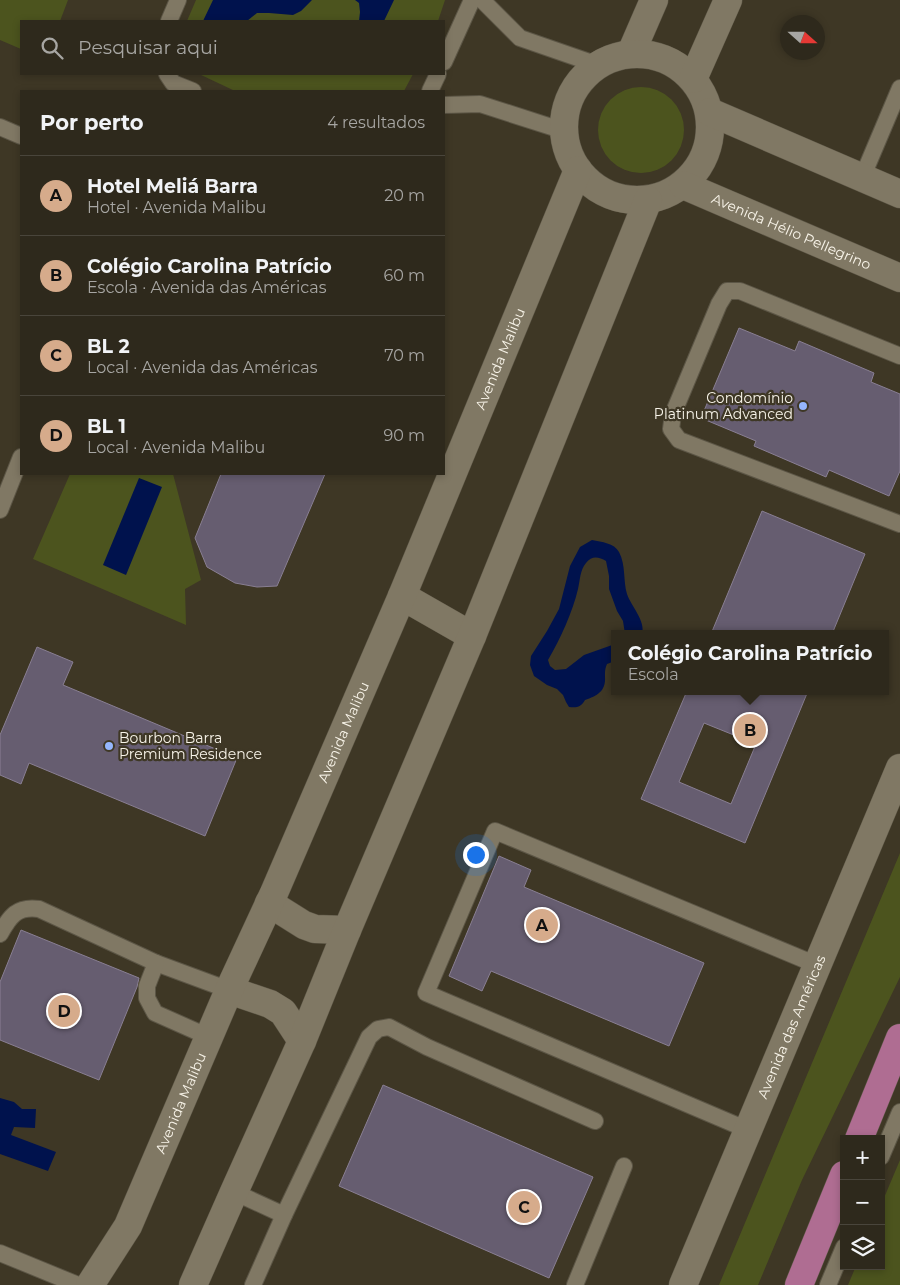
<!DOCTYPE html>
<html lang="pt">
<meta charset="utf-8">
<style>
:root{--surface:#2e291c;--page:#363125;--text:#f1f3f6;--muted:#a7a6a3;--line:#49453b;--accent:#d6ab8b}
body{margin:0;font-family:Montserrat,sans-serif;background:var(--page);color:var(--text)}
.controls{position:absolute;right:15px;bottom:15px;display:grid;overflow:hidden;border-radius:0px;box-shadow:0 2px 8px #0003}
.controls button{width:45px;height:45px;display:grid;place-items:center;padding:0;border:0;border-bottom:1px solid var(--line);background:var(--surface);color:var(--text);font:25px sans-serif}
.compass{position:absolute;left:780px;top:15px;width:45px;height:45px;border-radius:50%;background:var(--surface);box-shadow:0 2px 8px #0003;rotate:111deg}
.you{position:absolute;left:475px;top:854px;width:18px;height:18px;margin:-12px;border:4px solid #fff;border-radius:50%;background:#1a73e8;box-shadow:0 0 0 8px #1a73e833}
.badge{display:grid;place-items:center;width:32px;height:32px;border-radius:50%;background:var(--accent);color:#111;font-size:16px;font-weight:700}
.pin{position:absolute;translate:-50% -50%;border:2px solid #fff;box-shadow:0 1px 5px #0006}
.popup{position:absolute;left:611px;top:630px;width:278px;height:65px;box-sizing:border-box;display:grid;place-content:center;border-radius:0px;background:var(--surface);filter:drop-shadow(0 1px 4px #0005);font-size:16px;white-space:nowrap;color:var(--muted)}
.popup b{font-size:19px;color:var(--text)}
.popup::after{content:'';position:absolute;left:50%;top:100%;margin-left:-10px;border:10px solid transparent;border-top-color:var(--surface)}
.list{margin:0;padding:0;list-style:none}
h2{display:flex;justify-content:space-between;align-items:center;height:65px;margin:0;padding:0 20px;font-size:21px}
h2 small{font-size:16px;font-weight:400;color:var(--muted)}
.list li{display:grid;grid-template-columns:32px 1fr auto;gap:15px;align-items:center;box-sizing:border-box;height:80px;padding:0 20px;border-top:1px solid var(--line)}
.list b{display:block;font-size:19px;white-space:nowrap}
.list p{margin:0;font-size:16px;white-space:nowrap;color:var(--muted)}
.list em{font-size:16px;font-style:normal;color:var(--muted)}
.icon{flex:none;width:28px;height:28px;fill:none;stroke:currentColor;stroke-width:2;stroke-linecap:round;stroke-linejoin:round}
.map{position:relative;flex:none;width:900px;height:1285px;overflow:hidden}
.search{position:absolute;background:var(--surface);box-shadow:0 2px 8px #0003;left:20px;top:20px;width:425px;height:55px;display:flex;align-items:center;gap:12px;box-sizing:border-box;padding:0 18px;border-radius:0px;color:var(--muted);font-size:19px}
.panel{position:absolute;background:var(--surface);box-shadow:0 2px 8px #0003;left:20px;top:90px;width:425px;height:385px;border-radius:0px}
.map>svg:first-child{display:block}
.green{fill:#4c541e}
.water{fill:#00124d}
.building{fill:#665d70;stroke:#897f93;fill-rule:evenodd}
.lines{fill:none;stroke-linecap:round;stroke-linejoin:round}
.lane-casing{stroke:#5c5646;stroke-width:18}
.street-casing{stroke:#5c5646;stroke-width:29}
.secondary-casing{stroke:#5c5646;stroke-width:29}
.highway-casing{stroke:#5c5646;stroke-width:29}
.lane{stroke:#807864;stroke-width:16}
.street{stroke:#807864;stroke-width:28}
.secondary{stroke:#807864;stroke-width:28}
.highway{stroke:#af6d92;stroke-width:28}
.poi-dot{fill:#95b6fd;stroke:#3e3725;stroke-width:2}
.labels{text-anchor:middle;stroke-width:4.5;stroke-linejoin:round;paint-order:stroke}
.street-label{font-size:14px;fill:#f8f4e9;stroke:#3e3725}
.poi-label{font-size:14px;fill:#f8f4e9;stroke:#3e3725;text-anchor:end}
</style>
<div class="map">
<svg width="900" height="1285" viewBox="0 0 900 1285">
<rect width="100%" height="100%" fill="#3e3725"/>
<g class="green">
<polygon points="0,0 68,0 60,21 21,21 21,49 0,40"/>
<polygon points="196,0 445,0 438,21 187,21"/>
<polygon points="199,74 413,74 404,91 235,91"/>
<circle cx="641" cy="130" r="43"/>
<polygon points="70,474 173,474 201,580 185,589 186,625 33,559"/>
<polygon points="900,853 900,977 802,1180 758,1285 719,1285"/>
<polygon points="900,1160 900,1285 848,1285 856,1266 881,1266 881,1205"/>
</g>
<g class="water">
<polygon points="213,0 312,0 301,11 293,15 269,13 257,13 247,21 203,21"/>
<polygon points="355,0 394,0 384,21 359,21 360,12 359,3"/>
<polygon points="139,478 162,487 126,575 103,565"/>
<path d="M592,540C602,542 614,543 619,552C626,565 623,581 627,594C631,606 646,621 642,634H625L623,621L617,611L609,589V576L606,561C599,557 592,555 586,563C580,570 580,580 578,589C573,611 560,640 548,660L550,666L555,670L566,669L584,655L615,644V661L607,664C605,669 605,671 605,677C606,691 597,696 585,700C581,707 577,708 569,707L566,702L563,695L557,689L547,685L534,676L530,665L531,656L547,631L559,609L570,566L580,547Z"/>
<polygon points="0,1098 14,1102 22,1109 36,1109 35,1128 14,1127 11,1135 56,1152 48,1171 0,1154"/>
</g>
<g class="building">
<polygon points="739,328 795,351 799,341 874,373 871,382 900,394 900,471 889,496 829,470 826,477 754,446 756,441 701,418"/>
<polygon points="221,474 325,474 277,586 257,587 235,583 207,567 195,538"/>
<polygon points="762,511 865,554 832,634 711,634"/>
<polygon points="37,647 73,662 63,685 237,758 205,836 29,763 21,784 0,775 0,735"/>
<path d="M687,691H808L745,843L641,799ZM704,723L756,744L731,804L679,782Z"/>
<polygon points="499,856 531,870 524,887 704,963 669,1046 491,971 482,991 449,976"/>
<polygon points="21,930 139,978 137,987 99,1080 0,1040 0,982"/>
<polygon points="383,1085 593,1177 549,1278 339,1186"/>
</g>
<g class="lines">
<g class="lane-casing">
<g id="lane">
<polyline points="482,0 520,38 598,65"/>
<polyline points="169,21 178,0"/>
<polyline points="444,62 472,0"/>
<polyline points="167,74 173,83 193,91"/>
<polyline points="430,91 438,74"/>
<polyline points="444,105 480,104 564,131"/>
<polyline points="0,127 21,136"/>
<polyline points="862,178 900,88"/>
<polyline points="900,356 740,291 727,291 719,304 673,414 671,429 679,440 900,524"/>
<polyline points="0,510 21,457"/>
<path d="M0,934C10,916 17,906 39,909L156,963L229,990"/>
<polyline points="156,963 147,986 147,998 155,1013 209,1037"/>
<polyline points="748,1130 426,993 495,831 817,965"/>
<polyline points="881,1157 900,1112"/>
<polyline points="234,1192 284,1215"/>
<polyline points="0,1253 78,1285"/>
<polyline points="253,1285 284,1215 369,1037 378,1029 389,1027 427,1047 595,1121"/>
<polyline points="575,1285 624,1166"/>
<polyline points="828,1285 844,1247"/>
</g>
</g>
<g class="street-casing">
<g id="street">
<polyline points="631,53 654,0"/>
<circle cx="637" cy="127" r="73"/>
<polyline points="693,79 728,0"/>
<polyline points="710,112 900,194"/>
<path id="s1" d="M683,185L900,278"/>
<polyline points="402,596 472,636"/>
<polyline points="269,903 304,925 315,929 347,930"/>
<polyline points="229,990 270,1004 283,1012 302,1041"/>
<path id="s2" d="M90,1285L128,1226L229,990L274,893L402,596L578,170"/>
<polyline points="193,1285 234,1192 302,1041 347,930 472,636 648,200"/>
</g>
</g>
<g class="secondary-casing">
<g id="secondary">
<path id="s3" d="M683,1285L900,768"/>
</g>
</g>
<g class="highway-casing">
<g id="highway">
<polyline points="859,1139 900,1038"/>
<polyline points="799,1285 844,1175"/>
</g>
</g>
<use href="#lane" class="lane"/>
<use href="#street" class="street"/>
<use href="#secondary" class="secondary"/>
<use href="#highway" class="highway"/>
</g>
<g class="poi-dot">
<circle cx="803" cy="406" r="5"/>
<circle cx="109" cy="746" r="5"/>
</g>
<g class="labels">
<g class="street-label">
<text dy="5" stroke="none"><textPath href="#s1" startOffset="118">Avenida Hélio Pellegrino</textPath></text>
<text dy="5" stroke="none"><textPath href="#s2" startOffset="1014">Avenida Malibu</textPath></text>
<text dy="5" stroke="none"><textPath href="#s2" startOffset="609">Avenida Malibu</textPath></text>
<text dy="5" stroke="none"><textPath href="#s3" startOffset="280">Avenida das Américas</textPath></text>
<text dy="5" stroke="none"><textPath href="#s2" startOffset="204">Avenida Malibu</textPath></text>
</g>
<g class="poi-label">
<text x="793" y="403">Condomínio<tspan x="793" dy="16">Platinum Advanced</tspan></text>
<text x="119" y="743" text-anchor="start">Bourbon Barra<tspan x="119" dy="16">Premium Residence</tspan></text>
</g>
</g>
</svg>
<div class="controls">
<button>+</button>
<button>−</button>
<button><svg class="icon" aria-label="layers" viewBox="0 0 24 24"><path d="M12 4l9 5-9 5-9-5zM3 14l9 5 9-5"/></svg></button>
</div>
<svg class="compass" viewBox="-18 -18 36 36"><path d="M0-13l5 13h-10z" fill="#e53935"/><path d="M0 13l5-13h-10z" fill="#a7a6a3"/></svg>
<div class="you"></div>
<div class="pin badge" style="left:542px;top:925px">A</div>
<div class="pin badge" style="left:750px;top:730px">B</div>
<div class="popup"><b>Colégio Carolina Patrício</b>Escola</div>
<div class="pin badge" style="left:524px;top:1207px">C</div>
<div class="pin badge" style="left:64px;top:1011px">D</div>
<div class="search"><svg class="icon" aria-label="search" viewBox="0 0 24 24"><circle cx="10" cy="10" r="6"/><path d="M15 15l6 6"/></svg>Pesquisar aqui</div>
<section class="panel">
<h2>Por perto<small>4 resultados</small></h2>
<ul class="list">
<li><span class="badge">A</span><div><b>Hotel Meliá Barra</b><p>Hotel · Avenida Malibu</p></div><em>20 m</em></li>
<li><span class="badge">B</span><div><b>Colégio Carolina Patrício</b><p>Escola · Avenida das Américas</p></div><em>60 m</em></li>
<li><span class="badge">C</span><div><b>BL 2</b><p>Local · Avenida das Américas</p></div><em>70 m</em></li>
<li><span class="badge">D</span><div><b>BL 1</b><p>Local · Avenida Malibu</p></div><em>90 m</em></li>
</ul>
</section>
</div>
